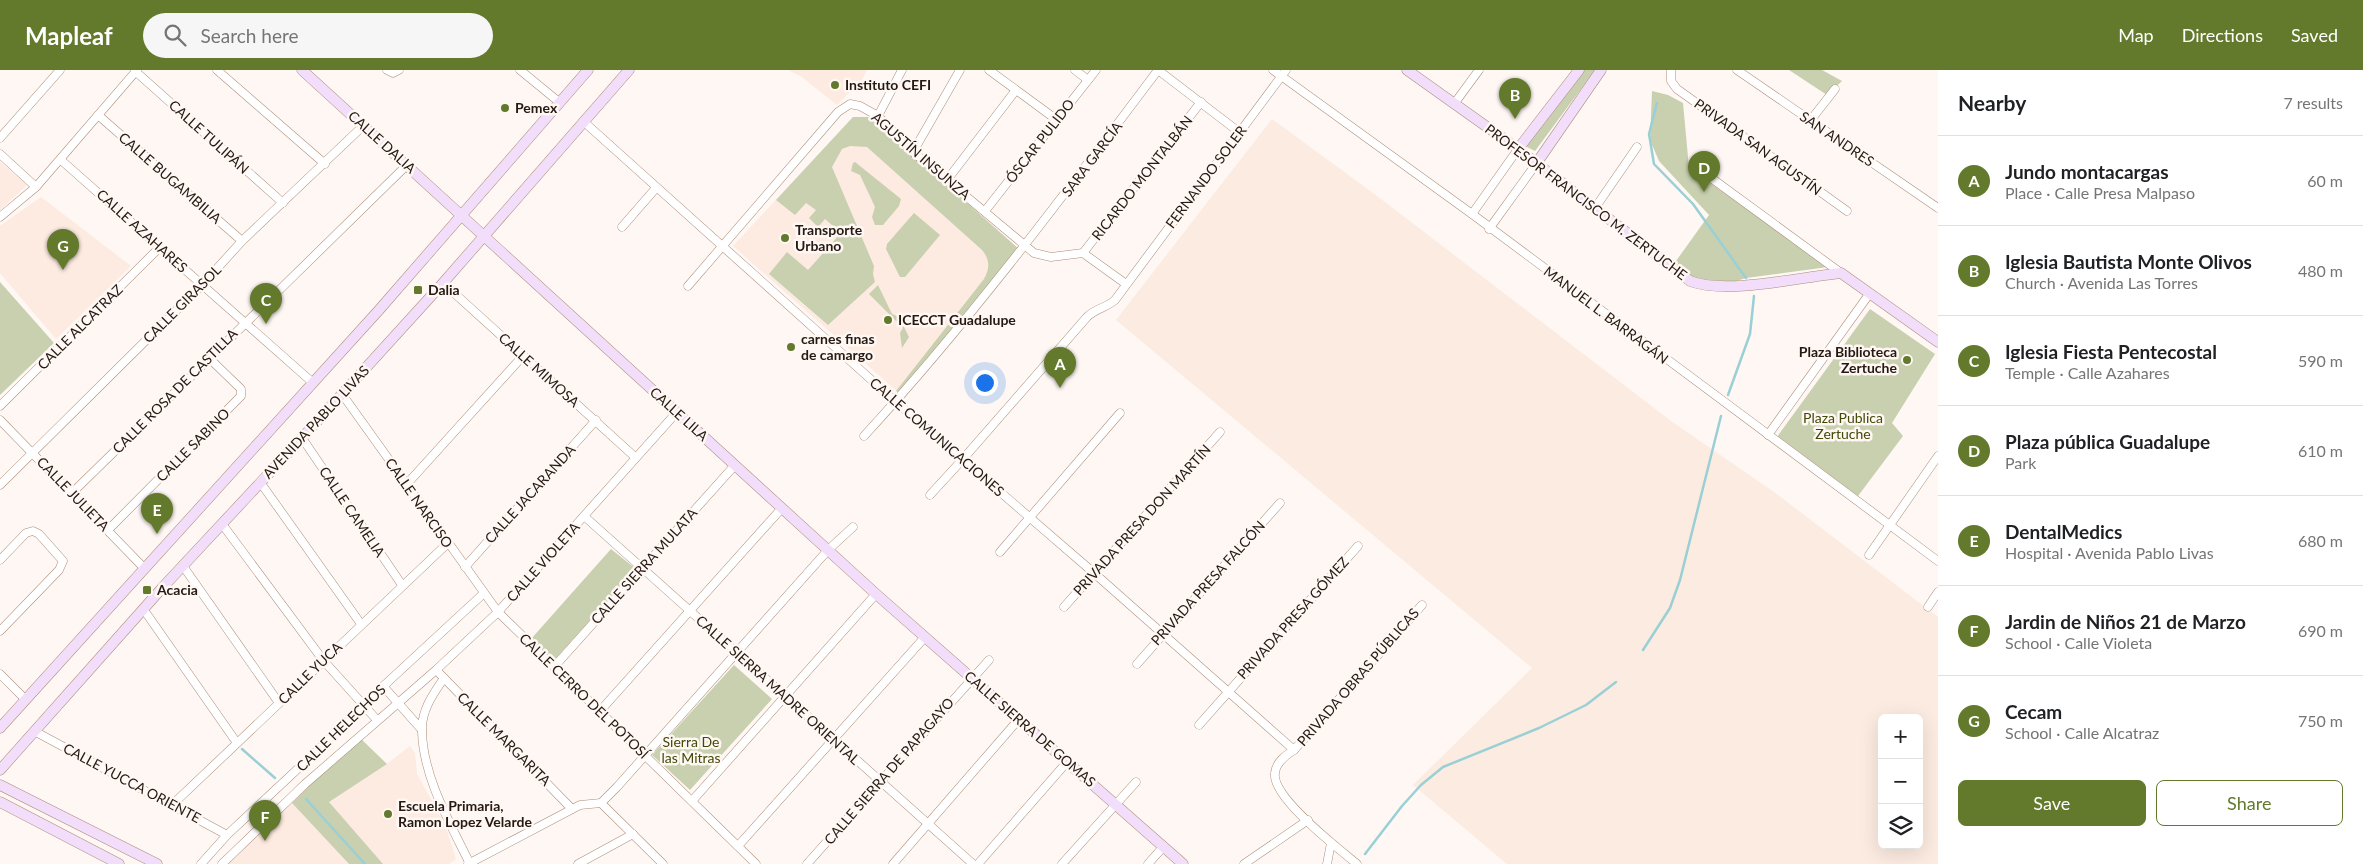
<!DOCTYPE html>
<meta charset="utf-8">
<style>
:root{--surface:#fff;--page:#f6f6f6;--text:#202124;--muted:#757577;--line:#e0e0e0;--accent:#63792b}
body{margin:0;font-family:Lato,sans-serif;background:var(--page);color:var(--text)}
.controls{position:absolute;right:15px;bottom:15px;display:grid;overflow:hidden;border-radius:8px;box-shadow:0 5px 20px #0002}
.controls button{width:45px;height:45px;display:grid;place-items:center;padding:0;border:0;border-bottom:1px solid var(--line);background:var(--surface);color:var(--text);font:25px sans-serif}
.you{position:absolute;left:984px;top:312px;width:18px;height:18px;margin:-12px;border:4px solid #fff;border-radius:50%;background:#1a73e8;box-shadow:0 0 0 8px #1a73e833}
.badge{display:grid;place-items:center;width:32px;height:32px;border-radius:50%;background:var(--accent);color:#fff;font-size:16px;font-weight:700}
.pin{position:absolute;translate:-50% -41px;filter:drop-shadow(0 1px 2px #0008)}
.pin::after{content:'';position:absolute;top:26px;width:18px;height:15px;background:inherit;clip-path:polygon(0 0,100% 0,50% 100%)}
.list{margin:0;padding:0;list-style:none}
h2{display:flex;justify-content:space-between;align-items:center;height:65px;margin:0;padding:0 20px;font-size:21px}
h2 small{font-size:16px;font-weight:400;color:var(--muted)}
.list li{display:grid;grid-template-columns:32px 1fr auto;gap:15px;align-items:center;box-sizing:border-box;height:90px;padding:0 20px;border-top:1px solid var(--line)}
.list b{display:block;font-size:19px;white-space:nowrap}
.list p{margin:0;font-size:16px;white-space:nowrap;color:var(--muted)}
.list em{font-size:16px;font-style:normal;color:var(--muted)}
.actions{display:flex;gap:10px;padding:15px 20px}
.actions a{flex:1;padding:11px 0;border:1px solid var(--accent);border-radius:8px;text-align:center;font-size:18px;color:var(--accent)}
.actions .main{background:var(--accent);color:#fff}
.icon{flex:none;width:28px;height:28px;fill:none;stroke:currentColor;stroke-width:2;stroke-linecap:round;stroke-linejoin:round}
.map{position:relative;flex:none;width:1938px;height:794px;overflow:hidden}
header{display:flex;align-items:center;gap:30px;box-sizing:border-box;height:70px;padding:0 25px;background:var(--accent);color:#fff}
header strong{font-size:24px}
nav{display:flex;gap:28px;margin-inline-start:auto;font-size:18px}
.search{width:350px;height:45px;background:var(--page);display:flex;align-items:center;gap:12px;box-sizing:border-box;padding:0 18px;border-radius:28px;color:var(--muted);font-size:19px}
main{display:flex}
aside{flex:1;background:var(--surface)}
.map>svg:first-child{display:block}
.industrial{fill:#fcebe0;fill-rule:evenodd}
.built{fill:#fdebe1}
.green{fill:#c8d0b0}
.lines{fill:none;stroke-linecap:round;stroke-linejoin:round}
.stream{stroke:#9ad0d5;stroke-width:2.5}
.street-casing{stroke:#ae8d79;stroke-width:9}
.secondary-casing{stroke:#ae8d79;stroke-width:11}
.street{stroke:#fff;stroke-width:8}
.secondary{stroke:#f2ddfb;stroke-width:10}
.poi-dot{fill:#63792b;stroke:#fef7f3;stroke-width:2}
.labels{text-anchor:middle;stroke-width:5;stroke-linejoin:round;paint-order:stroke}
.poi-label{font-size:14px;font-weight:bold;fill:#251911;stroke:#fef7f3;text-anchor:start}
.street-label{font-size:14px;fill:#251911;stroke:#fef7f3}
.park-label{font-size:14px;fill:#414b07;stroke:#fef7f3}
</style>
<header>
<strong>Mapleaf</strong>
<div class="search"><svg class="icon" aria-label="search" viewBox="0 0 24 24"><circle cx="10" cy="10" r="6"/><path d="M15 15l6 6"/></svg>Search here</div>
<nav><a>Map</a><a>Directions</a><a>Saved</a></nav>
</header>
<main>
<div class="map">
<svg width="1938" height="794" viewBox="0 0 1938 794">
<rect width="100%" height="100%" fill="#fef7f3"/>
<path class="industrial" d="M1272,49L1377,126L1671,351L1774,422L1938,547V794H1507L1413,715L1532,598L1116,250ZM1882,648H1919V775H1882Z"/>
<g class="built">
<polygon points="788,0 867,0 862,10 837,35 802,7"/>
<polygon points="853,47 870,47 1020,180 899,323 733,176"/>
<polygon points="0,92 27,115 0,140"/>
<polygon points="41,127 131,196 56,269 0,203 0,156"/>
<polygon points="410,676 415,683 417,704 445,755 456,789 449,794 383,794 328,732 387,694"/>
<polygon points="292,733 349,794 229,794"/>
</g>
<g class="green">
<polygon points="1583,0 1595,0 1535,81 1527,77 1528,71"/>
<polygon points="1789,0 1822,0 1842,11 1827,25"/>
<polygon points="1652,21 1668,25 1683,33 1689,98 1828,197 1746,208 1717,217 1671,198 1709,145 1659,91 1650,70"/>
<path d="M853,47H870L1020,180L899,323L896,321L984,209C990,198 990,190 982,180L867,77L850,76L842,79L832,97L874,196L873,204L875,212L828,255L769,204L787,182L808,200L841,163L825,149L818,157L809,148L816,140L806,133L795,145L776,130Z"/>
<polygon points="855,92 901,129 899,136 883,155 875,155 872,147 875,137 860,105 851,101 853,93"/>
<polygon points="914,143 940,165 905,207 900,207 886,179 887,174"/>
<polygon points="0,212 54,273 0,325"/>
<polygon points="878,215 892,244 899,247 909,267 902,278 900,263 903,258 869,224"/>
<polygon points="1870,239 1935,284 1892,353 1903,366 1858,426 1777,367"/>
<polygon points="611,479 636,499 555,589 531,569"/>
<polygon points="734,595 772,629 690,720 652,685"/>
<polygon points="359,667 387,694 329,732 383,794 349,794 292,733"/>
</g>
<g class="lines">
<g class="stream">
<polyline points="1657,33 1649,64 1654,94 1693,134 1746,208"/>
<polyline points="1728,325 1750,264 1754,226"/>
<polyline points="1643,580 1670,538 1680,510 1721,346"/>
<polyline points="242,679 275,708"/>
<polyline points="306,729 365,794"/>
<polyline points="1365,784 1402,736 1421,715 1443,697 1539,658 1586,635 1616,612"/>
</g>
<g class="street-casing">
<g id="street">
<polyline points="217,0 325,94"/>
<polyline points="387,0 393,3 399,0"/>
<polyline points="520,0 559,32"/>
<polyline points="989,0 1057,50"/>
<polyline points="1075,0 1088,10"/>
<polyline points="1158,0 1239,62"/>
<polyline points="1273,0 1472,144 1938,491"/>
<polyline points="1671,0 1671,11 1677,19 1847,141"/>
<polyline points="1737,0 1938,138"/>
<polyline points="135,1 283,133"/>
<polyline points="1454,34 1479,0"/>
<polyline points="98,45 242,171"/>
<polyline points="878,46 902,0"/>
<polyline points="583,51 896,332 1094,503 1294,680"/>
<polyline points="1810,51 1835,19"/>
<polyline points="0,68 60,0"/>
<polyline points="913,82 960,0"/>
<polyline points="0,84 36,117"/>
<polyline points="61,90 312,312"/>
<polyline points="947,110 1016,20"/>
<polyline points="1714,110 1841,203"/>
<polyline points="1595,138 1637,77"/>
<polyline points="985,141 1096,0"/>
<polyline points="1472,144 1518,79"/>
<polyline points="0,147 36,117 137,0"/>
<polyline points="622,157 656,118"/>
<polyline points="1489,159 1536,94"/>
<polyline points="1083,183 1201,32"/>
<polyline points="443,213 635,387"/>
<polyline points="688,216 838,42 850,34 860,36 878,46 913,82 1034,183 1051,187 1083,183 1126,214"/>
<polyline points="342,324 498,542 756,794"/>
<polyline points="0,336 160,177"/>
<polyline points="0,350 145,499"/>
<polyline points="1768,365 1870,223"/>
<path d="M864,366C970,251 1064,125 1158,0"/>
<polyline points="302,368 402,515"/>
<polyline points="260,412 361,554"/>
<polyline points="0,415 202,215 242,171 364,55"/>
<polyline points="406,415 522,287"/>
<polyline points="72,423 408,94"/>
<path d="M930,425L963,389L1087,247C1096,238 1106,238 1115,230L1286,0"/>
<polyline points="584,446 973,794"/>
<polyline points="222,454 323,590 377,650"/>
<polyline points="108,460 241,326 241,319 209,288"/>
<polyline points="1000,482 1120,343"/>
<polyline points="1869,485 1938,386"/>
<polyline points="0,490 26,463 33,461 39,464 63,491 59,500 0,561"/>
<polyline points="183,496 279,633"/>
<polyline points="465,497 596,350"/>
<polyline points="1064,537 1220,362"/>
<polyline points="1928,537 1938,522"/>
<polyline points="144,540 237,673"/>
<polyline points="1137,594 1280,433"/>
<polyline points="554,597 735,395"/>
<polyline points="0,604 25,629"/>
<polyline points="440,604 572,739"/>
<path d="M444,608C433,624 421,641 422,661C423,707 450,753 470,794"/>
<polyline points="383,616 422,660"/>
<polyline points="600,641 782,438"/>
<polyline points="1199,655 1358,476"/>
<polyline points="36,662 227,765"/>
<polyline points="692,731 876,524"/>
<polyline points="601,733 663,794"/>
<polyline points="173,734 448,473"/>
<polyline points="738,776 925,567"/>
<polyline points="201,794 227,765 365,636 377,622 483,524"/>
<polyline points="222,794 305,714 436,600 498,542 677,342"/>
<polyline points="468,794 580,735 601,733 617,717 828,480 853,457"/>
<polyline points="578,794 633,764"/>
<polyline points="807,794 989,590"/>
<polyline points="893,794 1019,649"/>
<polyline points="978,794 1067,692"/>
<polyline points="1062,794 1136,712"/>
<polyline points="1148,794 1164,776"/>
<polyline points="1244,794 1308,750"/>
<polyline points="1327,794 1331,773"/>
<path d="M1357,794C1339,779 1271,727 1275,703C1276,692 1286,685 1294,680L1422,535"/>
</g>
</g>
<g class="secondary-casing">
<g id="secondary">
<polyline points="302,0 876,524 1183,794"/>
<path d="M1407,0L1518,79L1690,211C1725,225 1801,207 1841,203L1938,272"/>
<polyline points="1518,79 1579,0"/>
<polyline points="1536,94 1601,0"/>
<polyline points="0,658 379,240 588,0"/>
<polyline points="0,700 163,517 302,368 443,213 629,0"/>
<polyline points="0,715 157,794"/>
<polyline points="0,732 119,794"/>
</g>
</g>
<use href="#street" class="street"/>
<use href="#secondary" class="secondary"/>
</g>
<g class="poi-dot">
<circle cx="835" cy="15" r="5"/>
<circle cx="505" cy="38" r="5"/>
<circle cx="785" cy="168" r="5"/>
<rect x="413" y="215" width="10" height="10" rx="2.5"/>
<circle cx="888" cy="250" r="5"/>
<circle cx="791" cy="277" r="5"/>
<circle cx="1907" cy="290" r="5"/>
<rect x="142" y="515" width="10" height="10" rx="2.5"/>
<circle cx="388" cy="744" r="5"/>
</g>
<g class="labels">
<g class="poi-label">
<text x="845" y="20">Instituto CEFI</text>
<text x="515" y="43">Pemex</text>
<text x="795" y="165">Transporte<tspan x="795" dy="16">Urbano</tspan></text>
<text x="428" y="225">Dalia</text>
<text x="898" y="255">ICECCT Guadalupe</text>
<text x="801" y="274">carnes finas<tspan x="801" dy="16">de camargo</tspan></text>
<text x="1897" y="287" text-anchor="end">Plaza Biblioteca<tspan x="1897" dy="16">Zertuche</tspan></text>
<text x="157" y="525">Acacia</text>
<text x="398" y="741">Escuela Primaria,<tspan x="398" dy="16">Ramon Lopez Velarde</tspan></text>
</g>
<g class="street-label">
<text transform="translate(209 67) rotate(42)" y="5">CALLE TULIPÁN</text>
<text transform="translate(1837 69) rotate(34)" y="5">SAN ANDRES</text>
<text transform="translate(1040 71) rotate(-52)" y="5">ÓSCAR PULIDO</text>
<text transform="translate(382 72) rotate(42)" y="5">CALLE DALIA</text>
<text transform="translate(1758 77) rotate(36)" y="5">PRIVADA SAN AGUSTÍN</text>
<text transform="translate(921 86) rotate(41)" y="5">AGUSTÍN INSUNZA</text>
<text transform="translate(1092 89) rotate(-53)" y="5">SARA GARCÍA</text>
<text transform="translate(1206 107) rotate(-53)" y="5">FERNANDO SOLER</text>
<text transform="translate(170 108) rotate(41)" y="5">CALLE BUGAMBILIA</text>
<text transform="translate(1142 108) rotate(-52)" y="5">RICARDO MONTALBÁN</text>
<text transform="translate(1586 132) rotate(37)" y="5">PROFESOR FRANCISCO M. ZERTUCHE</text>
<text transform="translate(142 161) rotate(42)" y="5">CALLE AZAHARES</text>
<text transform="translate(182 234) rotate(-45)" y="5">CALLE GIRASOL</text>
<text transform="translate(1606 245) rotate(37)" y="5">MANUEL L. BARRAGÁN</text>
<text transform="translate(80 257) rotate(-45)" y="5">CALLE ALCATRAZ</text>
<text transform="translate(539 300) rotate(42)" y="5">CALLE MIMOSA</text>
<text transform="translate(175 321) rotate(-45)" y="5">CALLE ROSA DE CASTILLA</text>
<text transform="translate(679 344) rotate(42)" y="5">CALLE LILA</text>
<text transform="translate(316 352) rotate(-47)" y="5">AVENIDA PABLO LIVAS</text>
<text transform="translate(937 367) rotate(41)" y="5">CALLE COMUNICACIONES</text>
<text transform="translate(193 375) rotate(-45)" y="5">CALLE SABINO</text>
<text transform="translate(73 424) rotate(46)" y="5">CALLE JULIETA</text>
<text transform="translate(530 424) rotate(-48)" y="5">CALLE JACARANDA</text>
<text transform="translate(419 433) rotate(55)" y="5">CALLE NARCISO</text>
<text transform="translate(352 442) rotate(56)" y="5">CALLE CAMELIA</text>
<text transform="translate(1142 450) rotate(-48)" y="5">PRIVADA PRESA DON MARTÍN</text>
<text transform="translate(543 492) rotate(-48)" y="5">CALLE VIOLETA</text>
<text transform="translate(644 496) rotate(-48)" y="5">CALLE SIERRA MULATA</text>
<text transform="translate(1208 513) rotate(-48)" y="5">PRIVADA PRESA FALCÓN</text>
<text transform="translate(1293 548) rotate(-48)" y="5">PRIVADA PRESA GÓMEZ</text>
<text transform="translate(310 603) rotate(-44)" y="5">CALLE YUCA</text>
<text transform="translate(1358 607) rotate(-49)" y="5">PRIVADA OBRAS PÚBLICAS</text>
<text transform="translate(778 620) rotate(42)" y="5">CALLE SIERRA MADRE ORIENTAL</text>
<text transform="translate(584 626) rotate(44)" y="5">CALLE CERRO DEL POTOSÍ</text>
<text transform="translate(341 658) rotate(-44)" y="5">CALLE HELECHOS</text>
<text transform="translate(1030 659) rotate(41)" y="5">CALLE SIERRA DE GOMAS</text>
<text transform="translate(504 669) rotate(45)" y="5">CALLE MARGARITA</text>
<text transform="translate(889 701) rotate(-49)" y="5">CALLE SIERRA DE PAPAGAYO</text>
<text transform="translate(132 713) rotate(28)" y="5">CALLE YUCCA ORIENTE</text>
</g>
<g class="park-label">
<text x="1843" y="353">Plaza Publica<tspan x="1843" dy="16">Zertuche</tspan></text>
<text x="691" y="677">Sierra De<tspan x="691" dy="16">las Mitras</tspan></text>
</g>
</g>
</svg>
<div class="controls">
<button>+</button>
<button>−</button>
<button><svg class="icon" aria-label="layers" viewBox="0 0 24 24"><path d="M12 4l9 5-9 5-9-5zM3 14l9 5 9-5"/></svg></button>
</div>
<div class="you"></div>
<div class="pin badge" style="left:1060px;top:318px">A</div>
<div class="pin badge" style="left:1515px;top:49px">B</div>
<div class="pin badge" style="left:266px;top:254px">C</div>
<div class="pin badge" style="left:1704px;top:122px">D</div>
<div class="pin badge" style="left:157px;top:464px">E</div>
<div class="pin badge" style="left:265px;top:771px">F</div>
<div class="pin badge" style="left:63px;top:200px">G</div>
</div>
<aside>
<h2>Nearby<small>7 results</small></h2>
<ul class="list">
<li><span class="badge">A</span><div><b>Jundo montacargas</b><p>Place · Calle Presa Malpaso</p></div><em>60 m</em></li>
<li><span class="badge">B</span><div><b>Iglesia Bautista Monte Olivos</b><p>Church · Avenida Las Torres</p></div><em>480 m</em></li>
<li><span class="badge">C</span><div><b>Iglesia Fiesta Pentecostal</b><p>Temple · Calle Azahares</p></div><em>590 m</em></li>
<li><span class="badge">D</span><div><b>Plaza pública Guadalupe</b><p>Park</p></div><em>610 m</em></li>
<li><span class="badge">E</span><div><b>DentalMedics</b><p>Hospital · Avenida Pablo Livas</p></div><em>680 m</em></li>
<li><span class="badge">F</span><div><b>Jardin de Niños 21 de Marzo</b><p>School · Calle Violeta</p></div><em>690 m</em></li>
<li><span class="badge">G</span><div><b>Cecam</b><p>School · Calle Alcatraz</p></div><em>750 m</em></li>
</ul>
<div class="actions"><a class="main">Save</a><a>Share</a></div>
</aside>
</main>
